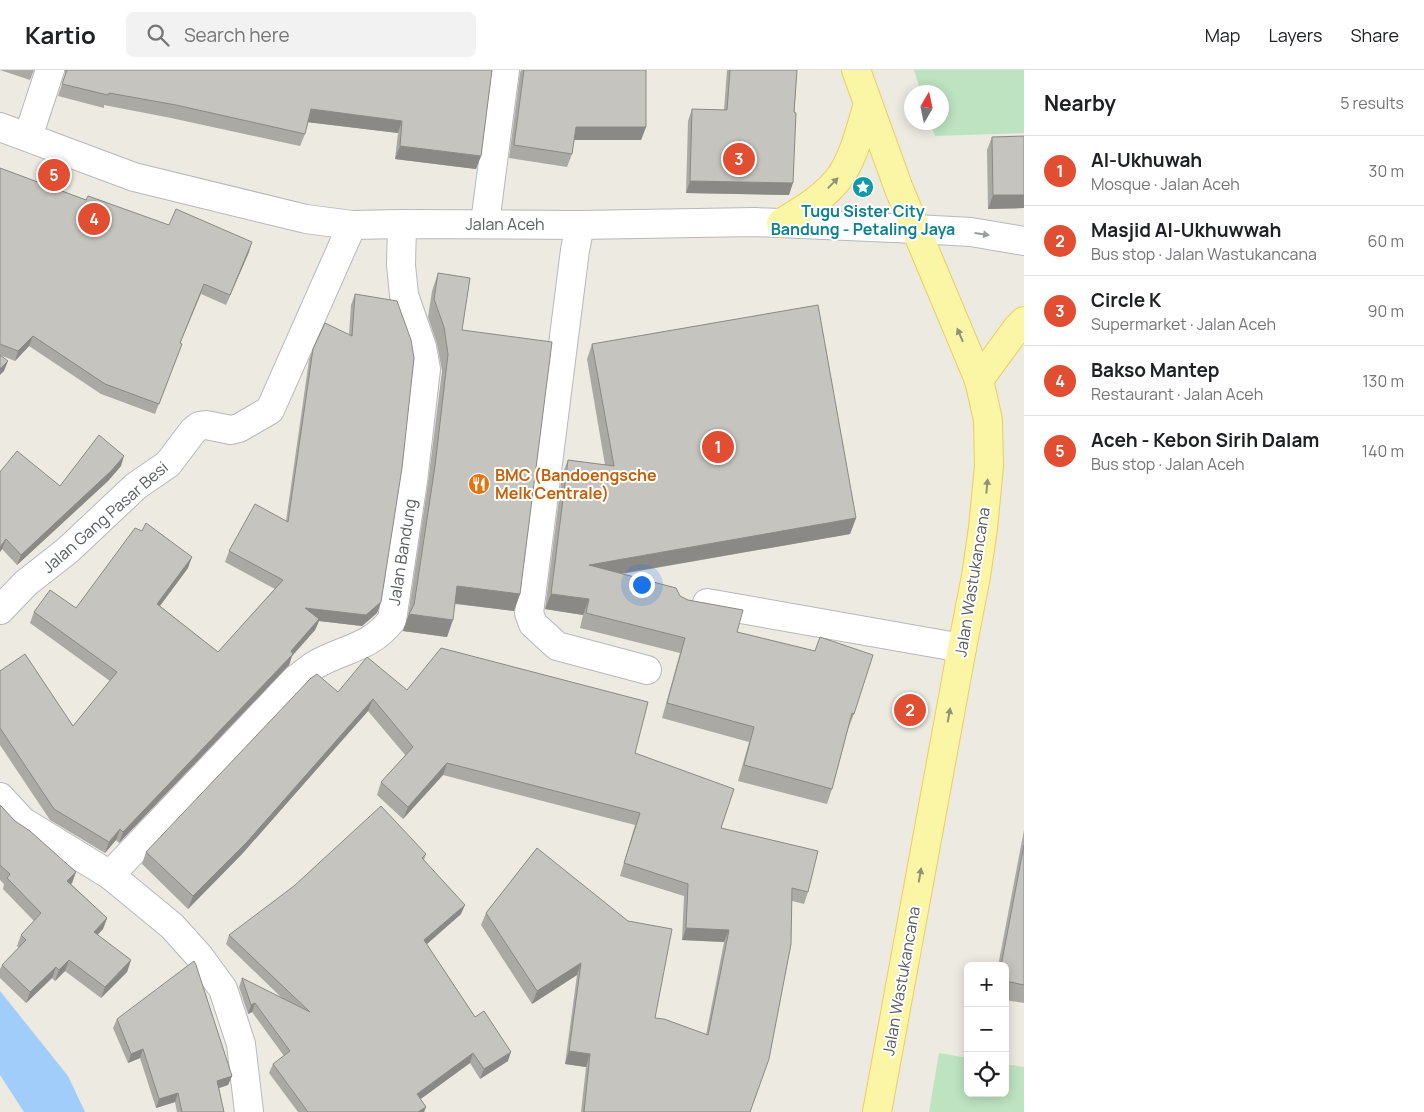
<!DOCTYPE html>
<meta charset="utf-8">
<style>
:root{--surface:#fff;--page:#f2f2f2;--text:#202124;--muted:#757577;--line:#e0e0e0;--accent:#e14e31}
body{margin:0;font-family:Manrope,sans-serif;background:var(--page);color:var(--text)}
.controls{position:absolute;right:15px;bottom:15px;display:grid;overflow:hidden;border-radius:8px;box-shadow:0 2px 12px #0003}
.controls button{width:45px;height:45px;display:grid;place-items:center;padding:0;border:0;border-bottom:1px solid var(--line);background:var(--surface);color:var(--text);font:25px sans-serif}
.compass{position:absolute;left:904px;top:15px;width:45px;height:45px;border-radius:50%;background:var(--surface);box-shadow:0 2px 12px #0003;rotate:9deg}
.you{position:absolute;left:641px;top:514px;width:18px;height:18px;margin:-12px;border:4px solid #fff;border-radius:50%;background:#1a73e8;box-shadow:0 0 0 8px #1a73e833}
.badge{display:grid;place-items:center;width:32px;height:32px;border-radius:50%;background:var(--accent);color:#fff;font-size:16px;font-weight:700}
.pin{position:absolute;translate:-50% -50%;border:2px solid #fff;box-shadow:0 1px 5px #0006}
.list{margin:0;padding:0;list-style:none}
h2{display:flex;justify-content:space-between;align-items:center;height:65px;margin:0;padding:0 20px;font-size:21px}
h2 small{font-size:16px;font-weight:400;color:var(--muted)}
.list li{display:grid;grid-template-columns:32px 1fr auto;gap:15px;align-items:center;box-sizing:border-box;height:70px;padding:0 20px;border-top:1px solid var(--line)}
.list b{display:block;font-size:19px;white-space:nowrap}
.list p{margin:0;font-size:16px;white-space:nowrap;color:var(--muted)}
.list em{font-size:16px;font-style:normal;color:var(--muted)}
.icon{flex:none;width:28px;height:28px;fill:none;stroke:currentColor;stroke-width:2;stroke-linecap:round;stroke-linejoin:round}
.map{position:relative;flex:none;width:1024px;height:1042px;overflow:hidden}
header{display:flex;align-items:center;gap:30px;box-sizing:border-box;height:70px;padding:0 25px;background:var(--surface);border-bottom:1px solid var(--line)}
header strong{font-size:24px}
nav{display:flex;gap:28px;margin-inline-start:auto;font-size:18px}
.search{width:350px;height:45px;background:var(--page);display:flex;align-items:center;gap:12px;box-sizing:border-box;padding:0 18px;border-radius:8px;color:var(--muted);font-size:19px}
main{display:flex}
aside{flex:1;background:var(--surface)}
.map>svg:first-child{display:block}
.green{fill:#bee3c1}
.water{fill:#a1cdfb}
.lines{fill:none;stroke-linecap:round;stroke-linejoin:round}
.minor-casing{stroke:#b6b8bd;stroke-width:30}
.tertiary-casing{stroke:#b6b8bd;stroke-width:30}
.secondary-casing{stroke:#b6b9bf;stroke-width:30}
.primary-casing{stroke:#ebce5b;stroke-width:30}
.minor{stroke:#fff;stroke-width:28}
.tertiary{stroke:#fff;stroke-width:28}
.secondary{stroke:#fff;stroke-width:28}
.primary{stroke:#fbf5a6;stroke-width:28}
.wall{fill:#aaa9a3}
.shaded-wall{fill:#8b8985}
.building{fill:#c6c4be;stroke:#8b8985}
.oneway{fill:#929279}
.oneway2{fill:#9b9da0}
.labels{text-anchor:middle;stroke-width:4;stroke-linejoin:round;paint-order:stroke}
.culture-label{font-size:16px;font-weight:bold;fill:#0d838f;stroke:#fff}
.street-label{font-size:16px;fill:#595c61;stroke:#fff}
.food-label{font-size:16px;font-weight:bold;fill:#c56008;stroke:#fff;text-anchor:start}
</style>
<header>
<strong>Kartio</strong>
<div class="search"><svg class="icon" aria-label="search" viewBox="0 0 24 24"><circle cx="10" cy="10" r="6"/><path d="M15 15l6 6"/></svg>Search here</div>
<nav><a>Map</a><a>Layers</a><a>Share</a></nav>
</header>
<main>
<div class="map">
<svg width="1024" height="1042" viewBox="0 0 1024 1042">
<rect width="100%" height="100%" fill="#eceae1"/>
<g class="green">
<polygon points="914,0 1024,0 1024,63 935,66 931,53 942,52 942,22 921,22"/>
<polygon points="939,983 968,988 968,1023 1005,1023 1005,994 1024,997 1024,1042 929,1042"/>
</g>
<polygon class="water" points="0,921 68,1006 85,1042 24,1042 0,1005"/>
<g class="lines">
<g class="minor-casing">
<g id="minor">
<polyline points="28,67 50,0"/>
<polyline points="485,153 505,0"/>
<polyline points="580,155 575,180 529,543 533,554 557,576 647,600"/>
<polyline points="707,533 962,578"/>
<polyline points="0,540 26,513 68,480 136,416 168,394 193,361 199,356 206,355 231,360 239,358 270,340 352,155"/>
<polyline points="0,727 22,751 110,805 172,856 199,886 223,919 241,974 249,1042"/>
<path d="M110,805L296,609C303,604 309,599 315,595C344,578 369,579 392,550L413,411L426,299L422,277L404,225L401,195L402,154"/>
</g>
</g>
<g class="tertiary-casing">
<polyline id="tertiary" points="0,57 134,107 306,149 352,155 402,154 580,155 755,152 915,159"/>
</g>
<g class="secondary-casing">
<polyline id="secondary" points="915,159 971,162 1024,171"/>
</g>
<g class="primary-casing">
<g id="primary">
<polyline points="856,0 899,119 979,310 988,350 989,396 983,458 976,506 962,578 877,1042"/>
<path d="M781,153C803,140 828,125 842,104C855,83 861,57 868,34"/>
<polyline points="979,310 1017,258 1024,251"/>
</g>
</g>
<use href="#minor" class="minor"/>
<use href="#tertiary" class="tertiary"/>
<use href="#secondary" class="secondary"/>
<use href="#primary" class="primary"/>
</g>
<g class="wall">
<polygon points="0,0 34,0 30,10"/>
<polygon points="65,0 492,0 481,86 476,99 395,89 398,63 308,52 305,64 300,76 171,48 104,35 104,38 58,26 65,5"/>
<polygon points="521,0 646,0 646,57 641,70 574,70 572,84 567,97 509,88 520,3"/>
<polygon points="727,0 797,0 789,125 686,123 688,51 692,39 724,40"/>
<polygon points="1024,66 1024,138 988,139 987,80 992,67"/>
<polygon points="0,98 86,130 169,155 249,182 226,235 201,224 180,274 182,274 155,344 101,324 29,276 15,291 0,285"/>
<polygon points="438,203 462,260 520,524 514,541 455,534 447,567 403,561 408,546 428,413 442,301 437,274 428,247 432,221"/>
<polygon points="355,224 381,532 377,543 362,556 319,551 315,560 292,586 289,595 119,773 116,770 105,783 50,750 0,675 0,601 73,656 110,611 30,553 34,542 76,538 188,498 160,536 218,582 275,519 225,492 229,481 286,451 309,290 313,279 349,265 351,235"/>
<polygon points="592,274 856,448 850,464 622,504 680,526 737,562 815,581 820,567 854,644 848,659 832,719 827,734 738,711 749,672 662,648 680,583 580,558 583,545 545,539 562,405 568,390 605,395 587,289"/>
<polygon points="121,396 108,411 17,495 2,479 0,482 0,402 60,416"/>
<polygon points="407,620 635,683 721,758 808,822 804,834 792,831 750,1042 581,1042 586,997 565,994 577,905 532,934 481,855 486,843 537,778 655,948 706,965 724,872 682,870 684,826 620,806 635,755 443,705 403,749 377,725 381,712 406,686 368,641 242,784 188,839 142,794 146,782 338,622"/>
<polygon points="0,735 15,751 76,802 72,813 71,814 107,848 103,859 97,865 131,890 127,902 101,928 65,901 55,911 52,908 26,933 0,908 0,899 2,895 19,878 17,876 21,865 34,851 3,819 4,814 0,810"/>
<polygon points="1024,760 1024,933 1005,930 1005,896 998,896"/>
<polygon points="426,784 424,790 461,844 426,875 475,947 508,991 480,1009 470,993 420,1029 426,1037 424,1042 298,1042 269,1003 273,994 284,986 252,942 248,944 239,917 242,908 282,928 226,874 229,865"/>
<polygon points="117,949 232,1006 228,1015 219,1018 224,1042 177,1042 175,1032 156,1038 140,988 128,993 113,958"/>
</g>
<g class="shaded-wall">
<polygon points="311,39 402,51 398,63 306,52"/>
<polygon points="576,57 646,57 641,70 571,70"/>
<polygon points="400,76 481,86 476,99 395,89"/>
<polygon points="690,111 793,113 789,125 686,123"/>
<polygon points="993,125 1024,125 1024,138 988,139"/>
<polygon points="252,172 249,182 226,235 230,225"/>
<polygon points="33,266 29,276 15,291 18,281"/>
<polygon points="8,291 4,301 0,305 0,299"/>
<polygon points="124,386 121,396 108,411 17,495 21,485"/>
<polygon points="856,448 850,464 584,510 589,495"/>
<polygon points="6,469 2,479 0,482 0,477"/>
<polygon points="192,487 188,498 153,545 157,534"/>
<polygon points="457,516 520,524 514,541 451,533"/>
<polygon points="551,524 589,529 583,545 545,539"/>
<polygon points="381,532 377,543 362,556 319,551 315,560 292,586 289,595 119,773 123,762 305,538"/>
<polygon points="409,544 453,550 447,567 403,561"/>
<polygon points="373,629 368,641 242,784 188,839 193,826"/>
<polygon points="447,693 443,705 403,749 408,737"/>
<polygon points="120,759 116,770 105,783 109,772"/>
<polygon points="76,802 72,813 63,822 67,811"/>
<polygon points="465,835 461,844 420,880 424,870"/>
<polygon points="107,848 103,859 90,873 94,862"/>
<polygon points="686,858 729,860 724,872 682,870"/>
<polygon points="69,890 65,901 55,911 59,900"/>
<polygon points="131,890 127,902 101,928 105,917"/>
<polygon points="581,893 577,905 532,934 537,921"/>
<polygon points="56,897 52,908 26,933 30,922"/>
<polygon points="255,933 252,942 248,944 251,935"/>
<polygon points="143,979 140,988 128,993 131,984"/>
<polygon points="569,981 590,984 586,997 565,994"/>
<polygon points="511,982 508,991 480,1009 484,999"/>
<polygon points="473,983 470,993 414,1034 417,1024"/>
<polygon points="232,1006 228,1015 213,1020 217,1011"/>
<polygon points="178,1023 175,1032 156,1038 159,1029"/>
<polygon points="426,1037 424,1042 418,1042"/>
</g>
<g class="building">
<polygon points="67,0 492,0 481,86 400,76 402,51 311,39 305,64 176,35 109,23 108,25 62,14"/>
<polygon points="524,0 646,0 646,57 576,57 572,84 514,75"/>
<polygon points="730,0 797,0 794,42 796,43 793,113 690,111 692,39 727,40"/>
<polygon points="1024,66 1024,125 993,125 992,67"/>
<polygon points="0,98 86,130 88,126 169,155 176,139 252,172 230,225 204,214 180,273 182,274 159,334 105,314 33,266 18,281 0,274"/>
<polygon points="438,203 470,208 462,260 552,272 520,524 457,516 453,550 409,544 414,535 435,396 448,284 444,257 434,229"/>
<polygon points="355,224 397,231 411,270 414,288 402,398 381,532 366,545 305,538 319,549 291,581 293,584 123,762 120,759 109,772 54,739 0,658 0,601 25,584 73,656 117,602 34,542 50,520 76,538 135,458 142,461 146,453 192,487 157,534 218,582 283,510 229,481 255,434 288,452 313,279 325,253 352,266"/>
<polygon points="818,235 856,448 589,495 676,518 680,526 688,530 743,540 737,562 815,581 820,567 873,585 854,644 852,643 832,719 744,695 754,657 667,633 685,568 586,543 589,529 551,524 568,390 614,396 592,274"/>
<polygon points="0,285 8,291 0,299"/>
<polygon points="99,365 124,386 111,401 21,485 6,469 0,477 0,402 17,381 60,416"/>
<polygon points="441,578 648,632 635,683 734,719 721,758 818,781 808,822 792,818 791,874 769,989 750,1042 584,1042 590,984 569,981 581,893 537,921 486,843 537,778 628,851 672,859 655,948 664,949 708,965 729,860 686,858 688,814 624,793 640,743 447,693 408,737 381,712 413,677 373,629 247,772 193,826 146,782 311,608 317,604 338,622 367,587 407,620"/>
<polygon points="0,735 15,751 30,761 76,802 67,811 107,848 94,862 131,890 105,917 69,890 59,900 56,897 30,922 2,895 26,870 21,865 41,843 7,808 10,804 0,795"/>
<polygon points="381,736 426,784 422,788 465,835 424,870 475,947 484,941 511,982 484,999 473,983 417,1024 426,1037 418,1042 308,1042 273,994 290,981 255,933 251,935 242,908 310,942 229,865 294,816"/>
<polygon points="1024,775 1024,915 1005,911 1005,896 1001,896"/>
<polygon points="194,891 196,895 232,1006 217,1011 224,1042 182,1042 178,1023 159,1029 143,979 131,984 117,949"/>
</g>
<defs><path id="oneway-solid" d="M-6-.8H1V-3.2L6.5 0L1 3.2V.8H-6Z" transform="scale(1.25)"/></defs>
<g class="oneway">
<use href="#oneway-solid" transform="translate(833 113) rotate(-46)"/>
<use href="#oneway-solid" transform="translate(960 265) rotate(-113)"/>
<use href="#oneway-solid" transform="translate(987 416) rotate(-85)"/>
<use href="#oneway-solid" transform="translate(949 645) rotate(-80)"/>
<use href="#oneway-solid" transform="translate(920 805) rotate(-80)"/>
</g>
<use class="oneway2" href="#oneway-solid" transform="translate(982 164) rotate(8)"/>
<defs>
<g id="sight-disc" transform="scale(1.125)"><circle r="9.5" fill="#0f9aa8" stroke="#fff"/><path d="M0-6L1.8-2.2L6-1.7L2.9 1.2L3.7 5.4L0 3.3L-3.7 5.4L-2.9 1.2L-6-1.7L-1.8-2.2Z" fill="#fff"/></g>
<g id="restaurant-disc" transform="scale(1.125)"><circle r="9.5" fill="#e8710a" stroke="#fff"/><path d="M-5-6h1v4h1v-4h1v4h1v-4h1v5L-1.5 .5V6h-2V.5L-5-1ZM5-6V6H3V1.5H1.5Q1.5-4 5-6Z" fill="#fff"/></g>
</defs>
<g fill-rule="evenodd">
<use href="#sight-disc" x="863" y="117"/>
<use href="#restaurant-disc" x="479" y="414"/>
</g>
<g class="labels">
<g class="culture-label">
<text x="863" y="147">Tugu Sister City<tspan x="863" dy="18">Bandung - Petaling Jaya</tspan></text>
</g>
<g class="street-label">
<text x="505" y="160">Jalan Aceh</text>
<text transform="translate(105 447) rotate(-41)" y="6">Jalan Gang Pasar Besi</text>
<text transform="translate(402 482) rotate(-81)" y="6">Jalan Bandung</text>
<text transform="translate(972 512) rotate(-81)" y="6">Jalan Wastukancana</text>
<text transform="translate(901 911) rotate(-80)" y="6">Jalan Wastukancana</text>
</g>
<g class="food-label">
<text x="495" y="411">BMC (Bandoengsche<tspan x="495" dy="18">Melk Centrale)</tspan></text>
</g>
</g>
</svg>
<div class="controls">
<button>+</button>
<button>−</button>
<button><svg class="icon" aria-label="locate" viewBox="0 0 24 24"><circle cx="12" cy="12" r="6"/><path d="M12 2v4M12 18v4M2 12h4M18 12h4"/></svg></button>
</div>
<svg class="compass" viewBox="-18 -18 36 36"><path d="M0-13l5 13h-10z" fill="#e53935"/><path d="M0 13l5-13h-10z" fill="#757577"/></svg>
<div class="you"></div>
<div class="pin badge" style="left:718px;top:377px">1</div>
<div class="pin badge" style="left:910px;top:640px">2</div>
<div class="pin badge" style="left:739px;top:89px">3</div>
<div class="pin badge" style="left:94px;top:149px">4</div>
<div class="pin badge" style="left:54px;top:105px">5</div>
</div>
<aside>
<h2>Nearby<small>5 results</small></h2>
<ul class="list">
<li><span class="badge">1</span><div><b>Al-Ukhuwah</b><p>Mosque · Jalan Aceh</p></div><em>30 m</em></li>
<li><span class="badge">2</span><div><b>Masjid Al-Ukhuwwah</b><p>Bus stop · Jalan Wastukancana</p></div><em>60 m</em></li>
<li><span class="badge">3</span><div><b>Circle K</b><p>Supermarket · Jalan Aceh</p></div><em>90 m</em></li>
<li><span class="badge">4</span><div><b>Bakso Mantep</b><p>Restaurant · Jalan Aceh</p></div><em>130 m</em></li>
<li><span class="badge">5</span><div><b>Aceh - Kebon Sirih Dalam</b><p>Bus stop · Jalan Aceh</p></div><em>140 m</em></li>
</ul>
</aside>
</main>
